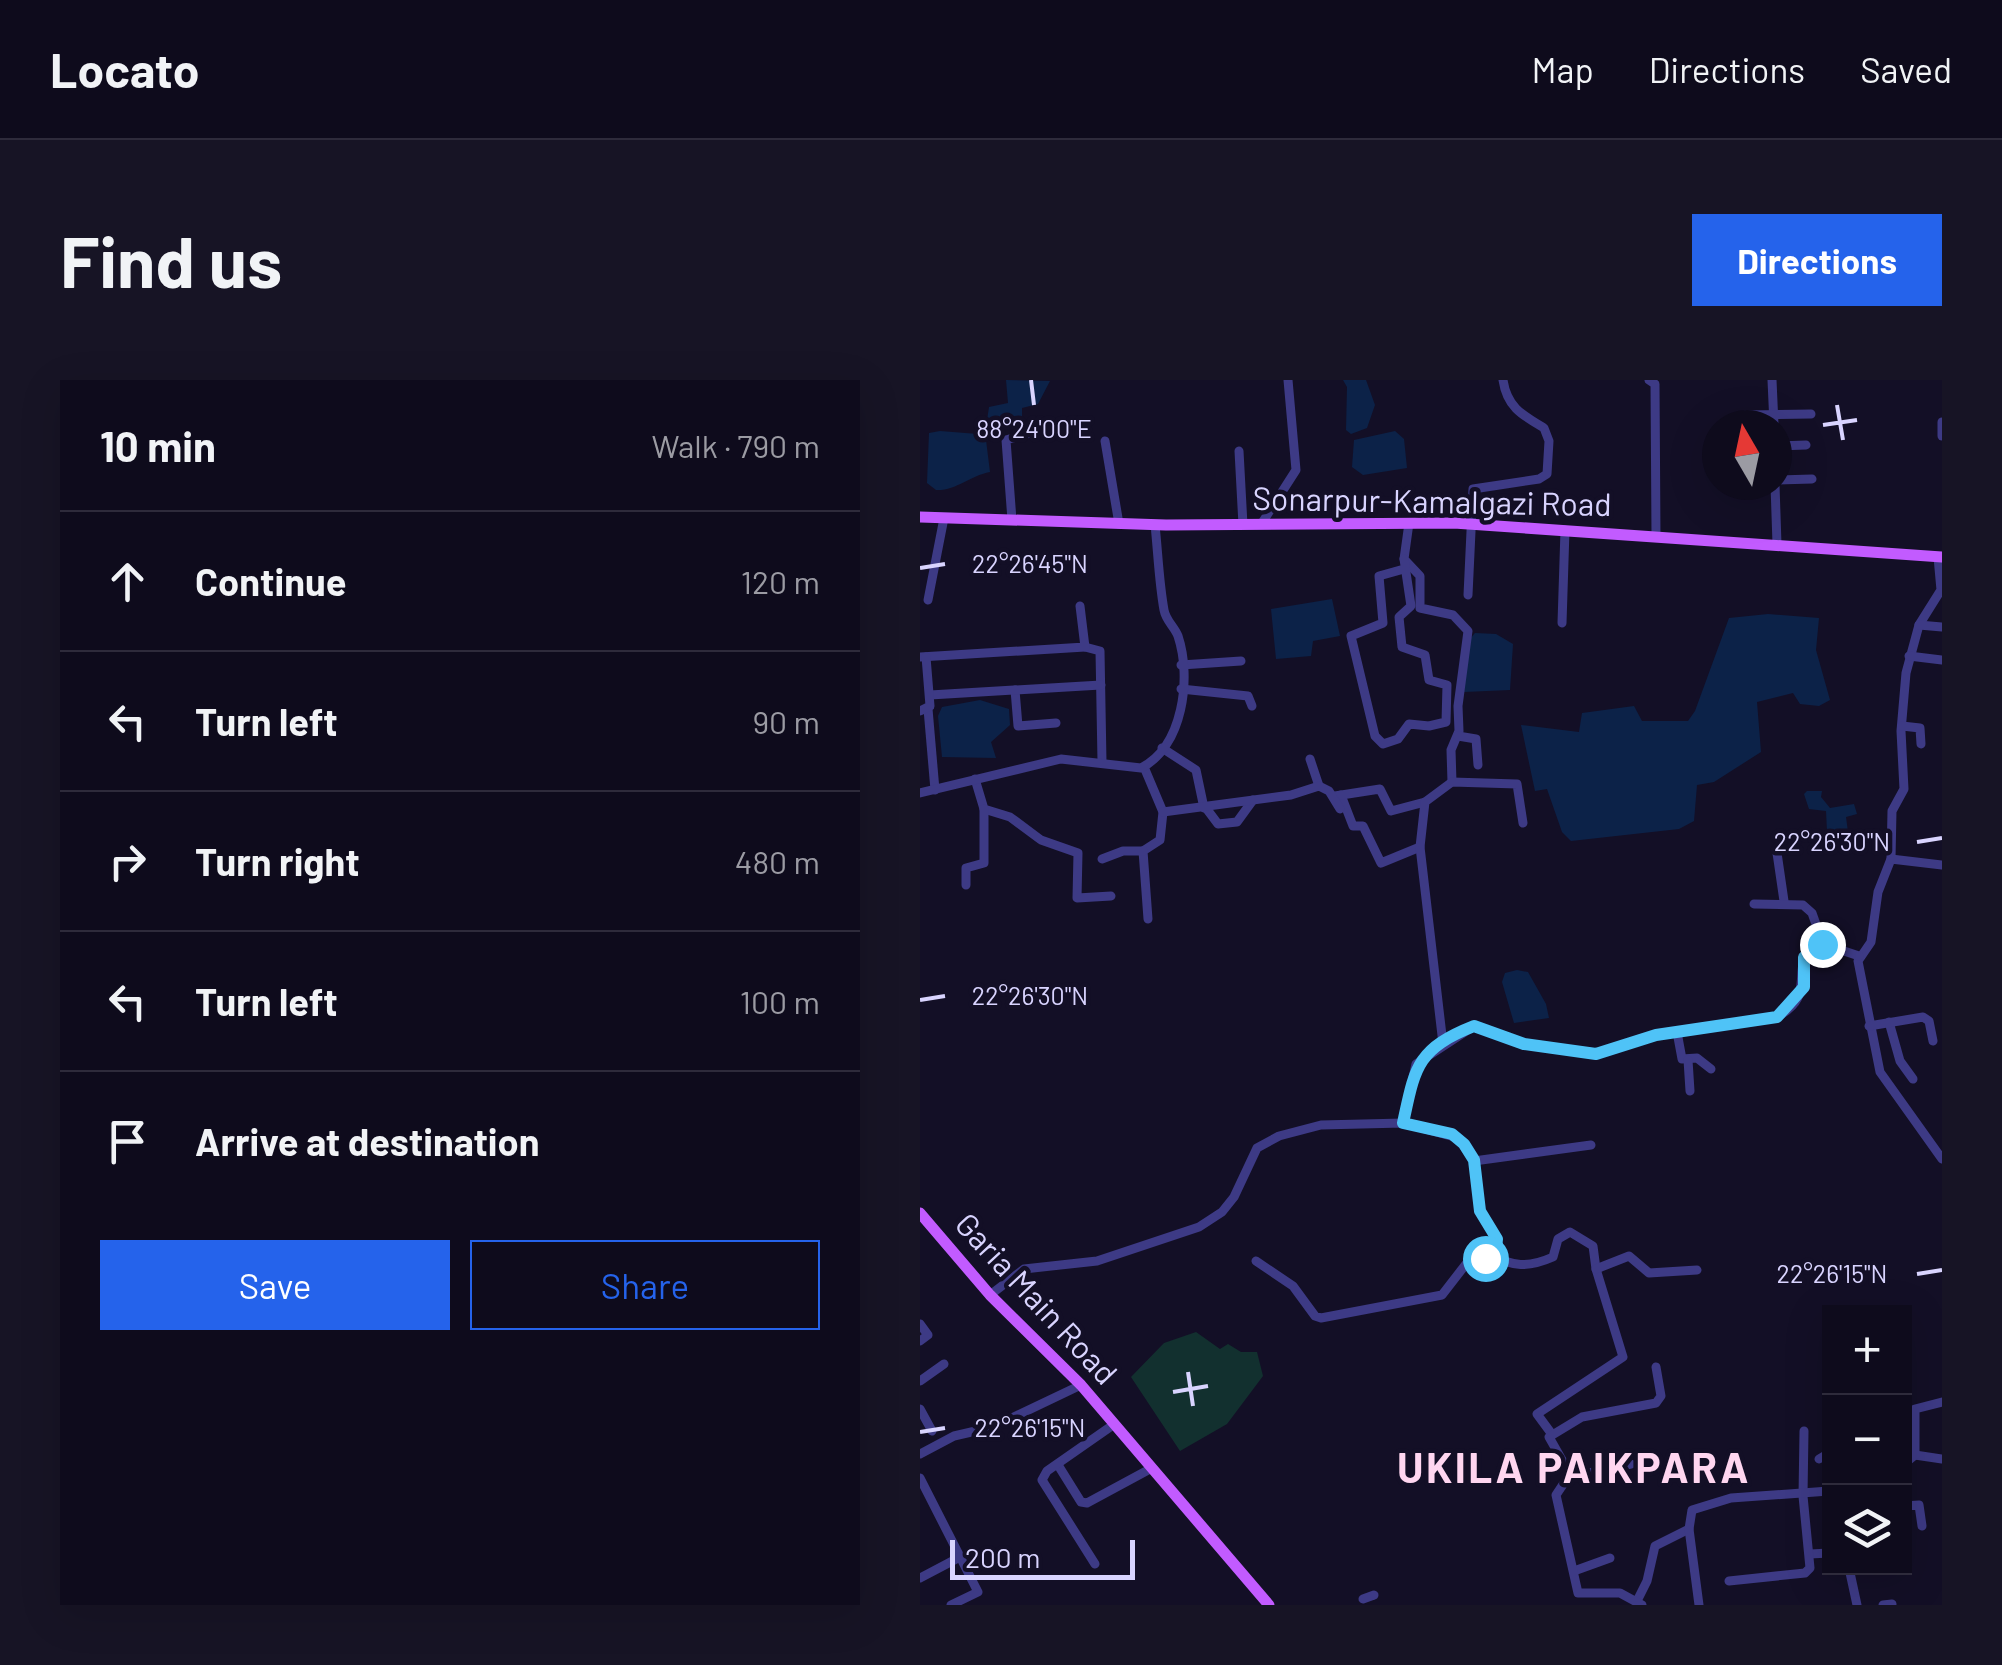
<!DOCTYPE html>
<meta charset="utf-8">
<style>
:root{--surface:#0e0b1c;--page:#171425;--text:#f1f3f6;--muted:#9b9ba3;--line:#2e2b3b;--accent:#2563eb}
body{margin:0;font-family:Barlow,sans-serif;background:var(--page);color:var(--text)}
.controls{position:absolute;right:30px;bottom:30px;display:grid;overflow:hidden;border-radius:0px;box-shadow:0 10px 40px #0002}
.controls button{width:90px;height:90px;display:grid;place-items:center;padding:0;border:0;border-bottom:2px solid var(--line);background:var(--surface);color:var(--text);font:50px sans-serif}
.compass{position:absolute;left:782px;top:30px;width:90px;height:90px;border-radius:50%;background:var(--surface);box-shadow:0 10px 40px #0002;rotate:351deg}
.scale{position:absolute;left:30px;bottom:25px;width:185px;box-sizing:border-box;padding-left:10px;border:5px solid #d9d4ff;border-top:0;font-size:28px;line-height:35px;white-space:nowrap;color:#d9d4ff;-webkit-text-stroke:8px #130f26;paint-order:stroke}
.stop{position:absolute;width:30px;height:30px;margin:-22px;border:8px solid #4fc3f7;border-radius:50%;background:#fff}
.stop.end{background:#4fc3f7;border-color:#fff;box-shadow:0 2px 10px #0008}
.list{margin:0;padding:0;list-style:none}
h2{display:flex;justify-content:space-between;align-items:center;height:130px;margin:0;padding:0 40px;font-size:42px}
h2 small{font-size:32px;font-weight:400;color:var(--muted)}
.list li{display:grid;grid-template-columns:65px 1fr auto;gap:30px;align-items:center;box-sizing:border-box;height:140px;padding:0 40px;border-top:2px solid var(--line)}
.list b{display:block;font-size:38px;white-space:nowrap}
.list em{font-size:32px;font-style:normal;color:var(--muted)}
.actions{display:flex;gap:20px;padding:30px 40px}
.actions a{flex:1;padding:22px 0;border:2px solid var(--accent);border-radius:0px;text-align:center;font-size:35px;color:var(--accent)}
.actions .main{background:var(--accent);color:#fff}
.icon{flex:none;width:55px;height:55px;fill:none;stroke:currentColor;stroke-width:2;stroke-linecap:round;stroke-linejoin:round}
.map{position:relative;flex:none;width:1022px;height:1225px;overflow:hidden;border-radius:0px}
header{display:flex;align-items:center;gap:60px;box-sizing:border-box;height:140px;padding:0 50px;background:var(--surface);border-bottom:2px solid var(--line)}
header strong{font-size:48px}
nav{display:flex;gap:55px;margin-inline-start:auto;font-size:35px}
.intro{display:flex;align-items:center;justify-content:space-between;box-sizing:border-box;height:240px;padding:0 60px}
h1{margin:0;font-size:70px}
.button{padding:25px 45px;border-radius:0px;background:var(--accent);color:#fff;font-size:35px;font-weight:700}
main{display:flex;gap:60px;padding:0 60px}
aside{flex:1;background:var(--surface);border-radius:0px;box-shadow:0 10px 40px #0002}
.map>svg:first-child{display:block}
.green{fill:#12302f}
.water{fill:#0c2248}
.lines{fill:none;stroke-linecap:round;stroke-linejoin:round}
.minor{stroke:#3d3a85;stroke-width:9}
.major{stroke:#c25bff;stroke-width:11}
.route{stroke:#4fc3f7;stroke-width:12}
.ticks{fill:none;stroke:#d9d4ff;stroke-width:4}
.labels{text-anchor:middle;stroke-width:9;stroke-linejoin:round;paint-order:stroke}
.street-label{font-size:32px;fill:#d9d4ff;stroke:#130f26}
.district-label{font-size:42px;font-weight:bold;letter-spacing:2.5px;fill:#ffd6f0;stroke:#130f26}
.ticks-label{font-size:25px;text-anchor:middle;fill:#d9d4ff;stroke:#130f26;stroke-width:9;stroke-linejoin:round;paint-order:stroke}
</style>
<header>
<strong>Locato</strong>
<nav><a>Map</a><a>Directions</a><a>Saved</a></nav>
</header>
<div class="intro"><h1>Find us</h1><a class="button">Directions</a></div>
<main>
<aside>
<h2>10 min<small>Walk · 790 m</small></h2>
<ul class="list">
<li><svg class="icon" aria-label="ahead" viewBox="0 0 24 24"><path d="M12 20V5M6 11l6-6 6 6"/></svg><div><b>Continue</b></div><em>120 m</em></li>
<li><svg class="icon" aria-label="left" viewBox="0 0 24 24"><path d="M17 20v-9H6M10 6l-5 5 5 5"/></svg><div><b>Turn left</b></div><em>90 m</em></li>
<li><svg class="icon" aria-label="right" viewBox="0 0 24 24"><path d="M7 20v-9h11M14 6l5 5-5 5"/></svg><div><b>Turn right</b></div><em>480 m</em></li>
<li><svg class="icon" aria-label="left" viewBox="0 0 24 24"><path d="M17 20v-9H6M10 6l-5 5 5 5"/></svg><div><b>Turn left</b></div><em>100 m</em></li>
<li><svg class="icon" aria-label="arrive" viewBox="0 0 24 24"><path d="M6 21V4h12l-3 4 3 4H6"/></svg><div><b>Arrive at destination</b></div></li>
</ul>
<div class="actions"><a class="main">Save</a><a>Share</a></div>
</aside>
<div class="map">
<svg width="1022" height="1225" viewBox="0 0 1022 1225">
<rect width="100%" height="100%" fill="#130f26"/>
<polygon class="green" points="276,952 300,969 308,964 321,972 337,972 343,996 307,1044 260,1071 211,997 244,963"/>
<g class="water">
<polygon points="86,0 130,1 118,24 102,28 102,44 73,51 66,47 69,27 88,23"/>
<polygon points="423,0 446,0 455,25 447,48 431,54 426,50 427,7"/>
<path d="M20,51L58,54L66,60L70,92C49,96 36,111 16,110L7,103L9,53Z"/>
<polygon points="475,51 484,59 487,88 443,95 432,87 434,60"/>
<polygon points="412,219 420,256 393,261 391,276 356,279 351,229"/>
<polygon points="848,234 899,238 896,270 910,320 899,326 880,324 873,313 837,322 841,372 794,402 777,405 774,441 759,449 651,461 642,452 627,409 615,411 601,345 659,352 662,333 714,326 722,341 768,341 775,331 809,238"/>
<polygon points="555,253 576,254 593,264 590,310 544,312 549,260"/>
<polygon points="60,320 89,329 90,345 71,362 76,378 22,377 18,336 22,327"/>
<polygon points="887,411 902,411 901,417 910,428 934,424 937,434 926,437 930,467 908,472 906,431 889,429 884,414"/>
<polygon points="597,590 608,592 626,624 629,638 594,643 582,602 585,593"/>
</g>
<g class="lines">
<g class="minor">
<polyline points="729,0 735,4 736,156"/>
<polyline points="852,0 854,45"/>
<polyline points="826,35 891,34"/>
<polyline points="1022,42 1022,56"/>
<polyline points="185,61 199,144"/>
<polyline points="857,66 886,65"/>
<polyline points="319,71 323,145"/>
<polyline points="857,100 892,99"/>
<polyline points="855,105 857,164"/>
<polyline points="92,140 86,60 110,53"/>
<polyline points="342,143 376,90 368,0"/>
<polyline points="489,143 484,179 500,196 500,228 533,235 548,251 538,326 539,351 531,370 532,402"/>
<polyline points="1018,177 1021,210 999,245 986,293 981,351 984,409 972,431 971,479 958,512 951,562 938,581 960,692 1022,779"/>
<polyline points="484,189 459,196 463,243 431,256 455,356 463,364 478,359 489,344 509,346 526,342 527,305 509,300 505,275 482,267 479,237 491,226 484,179"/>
<path d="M548,215L553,109L619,99L627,94L629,61L624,48C602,35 587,27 583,0"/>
<polyline points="8,220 24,138"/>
<polyline points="642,243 645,150"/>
<polyline points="999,245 1022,247"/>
<polyline points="165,267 180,271 182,382"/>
<polyline points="989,276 1022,280"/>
<polyline points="0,277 165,267 160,226"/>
<polyline points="261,285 321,281"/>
<polyline points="261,309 328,316 332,326"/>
<polyline points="95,310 98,346 136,343"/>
<polyline points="10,315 181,305"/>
<polyline points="8,329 15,410"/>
<polyline points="0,331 10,326 6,277"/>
<polyline points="982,346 1000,348 1001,364"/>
<polyline points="538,356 556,359 558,385"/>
<polyline points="242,368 276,390 284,428"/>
<polyline points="390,379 399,406"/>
<polyline points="224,387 243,432 240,460 223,471 228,539"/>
<polyline points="55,399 64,429 90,437 121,460 158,473 157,518 191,516"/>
<path d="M0,413L141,379L221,388C263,367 272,298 258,256C254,246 246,241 244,230C239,202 238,173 235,145"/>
<polyline points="421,415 433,446 443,446 461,483 500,467"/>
<polyline points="415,416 460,409 471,431 505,422"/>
<polyline points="286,428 298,444 317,442 333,420"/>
<polyline points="243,432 371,415 399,406 409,411 420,429"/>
<polyline points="857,473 864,521"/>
<polyline points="182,479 203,471 223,471"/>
<polyline points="971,479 1022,485"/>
<polyline points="46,505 46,488 64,483 64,429"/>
<polyline points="834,524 883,525 892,533 903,564 939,576"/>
<polyline points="969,642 980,681 993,699"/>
<polyline points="949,646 1003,637 1009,641 1013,661"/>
<polyline points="757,652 762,679 777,678 791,689"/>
<polyline points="523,664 500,467 505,422 532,402 597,404 603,443"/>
<polyline points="768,680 770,711"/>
<path d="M483,743L496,684L554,646L604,664L676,673L736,655L857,637C889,619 878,604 884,577L903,564"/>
<polyline points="554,781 671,765"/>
<path d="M569,874C593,887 608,888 633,877L638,859L650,852L673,866L676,889L703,977L617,1034L631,1053"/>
<polyline points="676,889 709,876 729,893 777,890"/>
<polyline points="70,915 104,889 177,881 279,847 302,832 314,817 337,768 359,756 401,745 483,743 538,758 554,781 561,831 578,864 565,878 546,884 522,915 401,938 395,936 373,906 336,881"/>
<polyline points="0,944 8,955 0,961"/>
<polyline points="0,1001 24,984"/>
<polyline points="0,1029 12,1051"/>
<polyline points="0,1074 34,1056 73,1047 161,1005"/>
<polyline points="995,1075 1022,1079"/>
<polyline points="899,1079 909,1073"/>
<polyline points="984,1084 995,1075 995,1029 1022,1022"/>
<polyline points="138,1085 161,1122 167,1123 230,1089"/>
<polyline points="650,1097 711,1084"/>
<polyline points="0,1098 58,1212 31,1225"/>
<polyline points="984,1126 999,1125 1002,1146"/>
<polyline points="890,1174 909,1173"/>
<polyline points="175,1184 122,1100 127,1091 193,1045"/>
<polyline points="929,1188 937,1225"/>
<polyline points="654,1191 690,1178"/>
<polyline points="0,1198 40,1177"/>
<polyline points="809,1201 885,1193 890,1188 883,1116 884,1051"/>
<polyline points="443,1219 454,1215"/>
<polyline points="717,1221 727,1201 735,1166 769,1149"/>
<polyline points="722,1225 700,1213 658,1213 636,1115 650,1094 629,1057 662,1037 736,1023 741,1016 736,987"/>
<polyline points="779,1225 769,1149 772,1130 811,1118 909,1111"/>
<polyline points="963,1225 972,1224"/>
</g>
<g class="major">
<polyline points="0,137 246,145 534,143 1022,177"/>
<polyline points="0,833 70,915 161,1005 349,1225"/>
</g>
</g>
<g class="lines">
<path class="route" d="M565,878L576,869L577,859L560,831L554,780L544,764L532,754L483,743C495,688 496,669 554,646L604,664L676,674L736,655L857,637L884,607V577L902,564"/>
</g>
<path class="ticks" d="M111,0L114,25M917,25L923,60M903,45L937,40M0,188L25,184M997,462L1022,458M0,620L25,616M997,894L1022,890M268,992L273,1026M253,1012L288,1006M0,1052L25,1048"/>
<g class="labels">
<g class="street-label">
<text transform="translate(512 122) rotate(1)" y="11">Sonarpur-Kamalgazi Road</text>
<text transform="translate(116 919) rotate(47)" y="11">Garia Main Road</text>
</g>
<g class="district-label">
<text x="654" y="1103">UKILA PAIKPARA</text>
</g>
</g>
<g class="ticks-label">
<text x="114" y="58">88°24'00"E</text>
<text x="110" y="193">22°26'45"N</text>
<text x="912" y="471">22°26'30"N</text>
<text x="110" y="625">22°26'30"N</text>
<text x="912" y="903">22°26'15"N</text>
<text x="110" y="1057">22°26'15"N</text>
</g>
</svg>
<div class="controls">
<button>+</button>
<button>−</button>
<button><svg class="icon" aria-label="layers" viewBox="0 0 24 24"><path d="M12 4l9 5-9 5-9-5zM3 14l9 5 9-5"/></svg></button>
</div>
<svg class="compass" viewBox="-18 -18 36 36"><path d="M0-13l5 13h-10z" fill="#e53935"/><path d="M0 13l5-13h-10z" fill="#9b9ba3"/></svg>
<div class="scale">200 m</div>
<div class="stop" style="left:565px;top:878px"></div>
<div class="stop end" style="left:902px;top:564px"></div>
</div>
</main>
